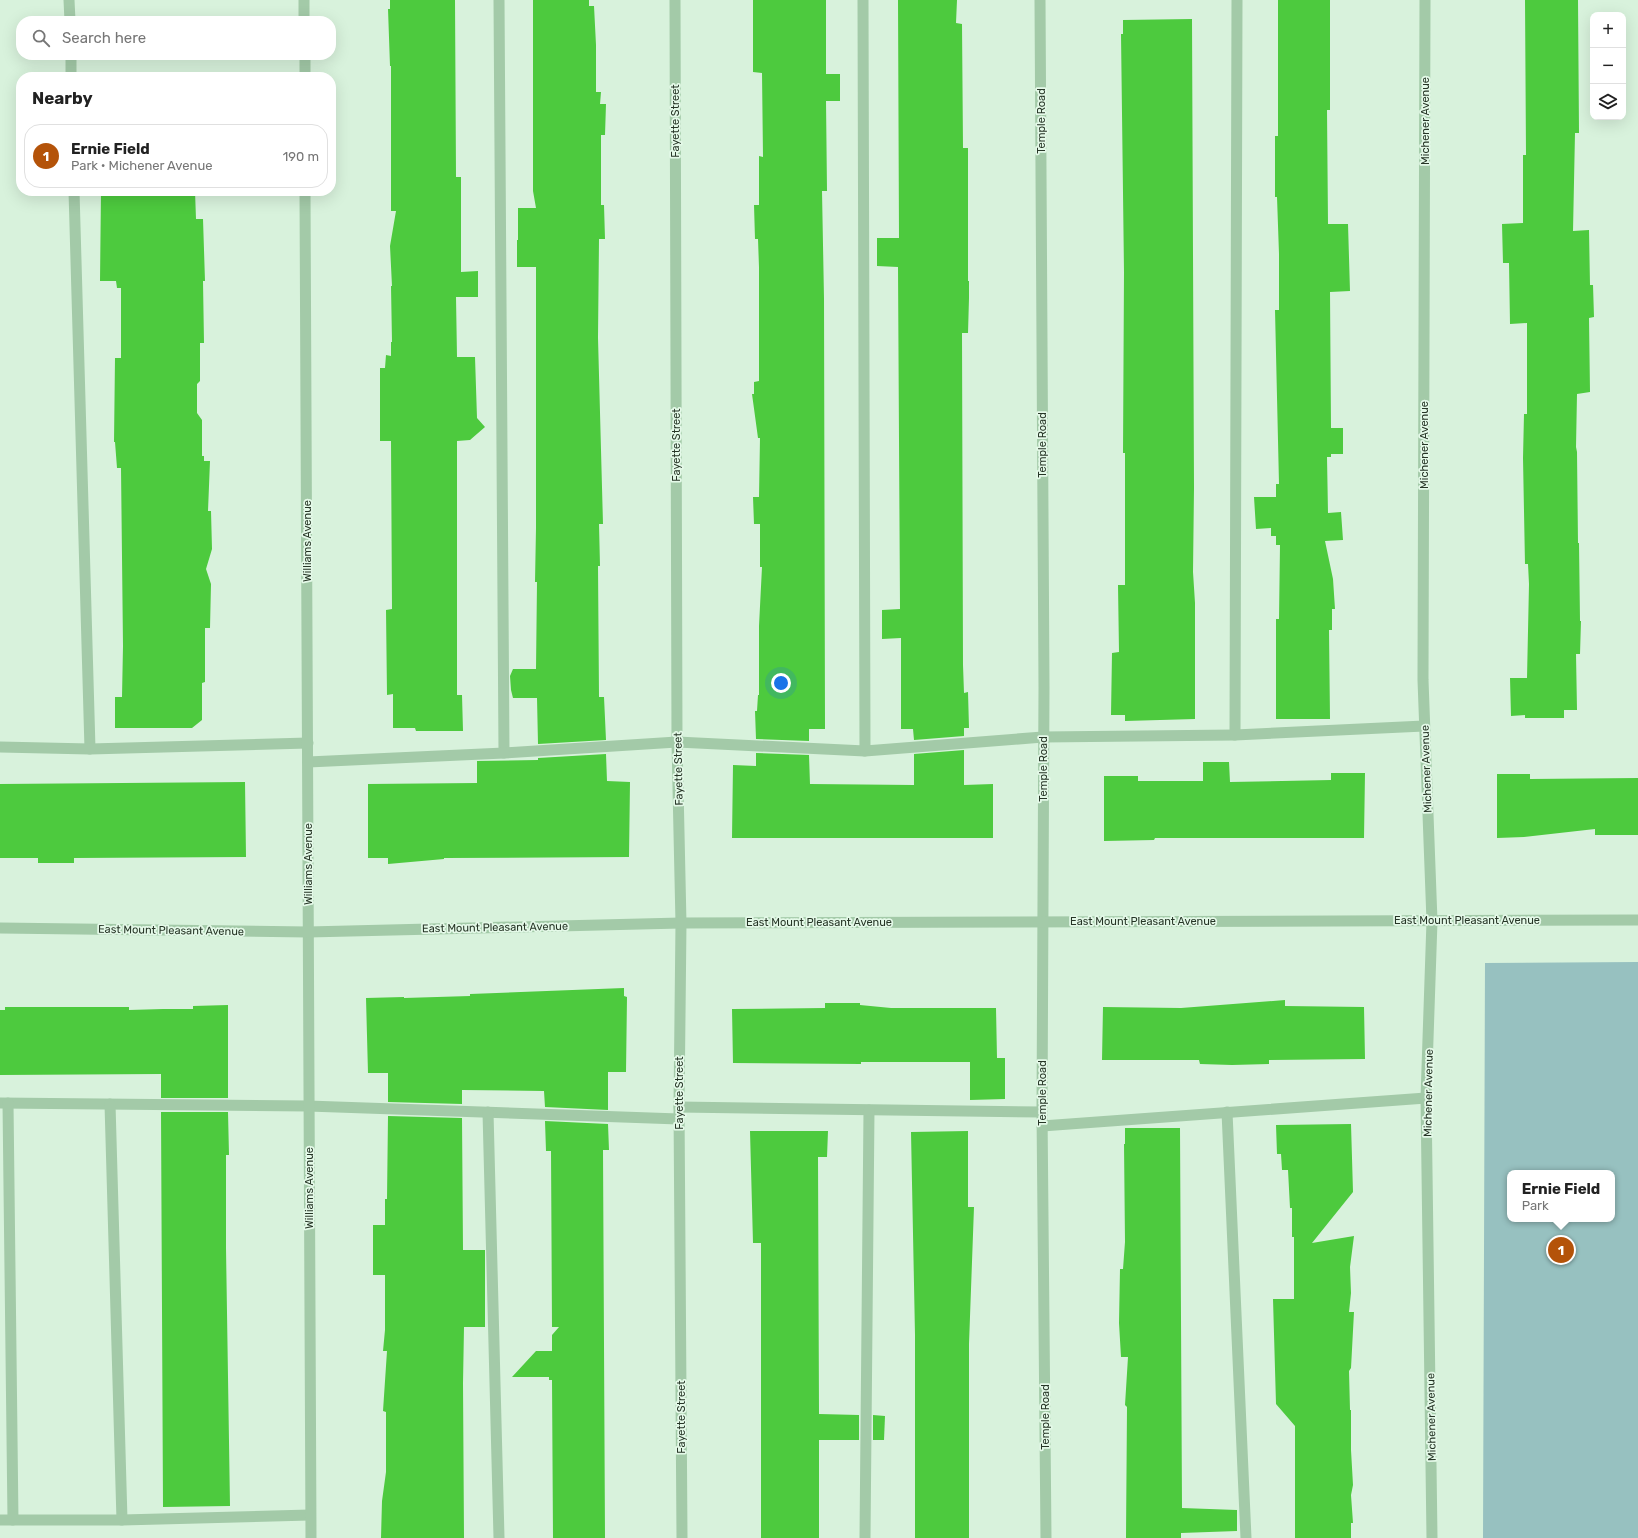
<!DOCTYPE html>
<meta charset="utf-8">
<style>
:root{--surface:#fff;--page:#f2f2f2;--text:#222;--muted:#767676;--line:#e0e0e0;--accent:#b45309}
body{margin:0;font-family:Rubik,sans-serif;background:var(--page);color:var(--text)}
.controls{position:absolute;right:12px;top:12px;display:grid;overflow:hidden;border-radius:8px;box-shadow:0 4px 16px #0002}
.controls button{width:36px;height:36px;display:grid;place-items:center;padding:0;border:0;border-bottom:1px solid var(--line);background:var(--surface);color:var(--text);font:20px sans-serif}
.you{position:absolute;left:781px;top:683px;width:14px;height:14px;margin:-10px;border:3px solid #fff;border-radius:50%;background:#1a73e8;box-shadow:0 0 0 6px #1a73e833}
.badge{display:grid;place-items:center;width:26px;height:26px;border-radius:50%;background:var(--accent);color:#fff;font-size:13px;font-weight:700}
.pin{position:absolute;translate:-50% -50%;border:2px solid #fff;box-shadow:0 1px 4px #0006}
.popup{position:absolute;left:1507px;top:1170px;width:108px;height:52px;box-sizing:border-box;display:grid;place-content:center;border-radius:8px;background:var(--surface);filter:drop-shadow(0 1px 3px #0005);font-size:13px;white-space:nowrap;color:var(--muted)}
.popup b{font-size:15px;color:var(--text)}
.popup::after{content:'';position:absolute;left:50%;top:100%;margin-left:-8px;border:8px solid transparent;border-top-color:var(--surface)}
.list{margin:0;padding:0;list-style:none}
h2{display:flex;justify-content:space-between;align-items:center;height:52px;margin:0;padding:0 16px;font-size:17px}
h2 small{font-size:13px;font-weight:400;color:var(--muted)}
.list li{display:grid;grid-template-columns:26px 1fr auto;gap:12px;align-items:center;box-sizing:border-box;height:64px;margin:0 8px 8px;padding:0 8px;border:1px solid var(--line);border-radius:16px}
.list b{display:block;font-size:15px;white-space:nowrap}
.list p{margin:0;font-size:13px;white-space:nowrap;color:var(--muted)}
.list em{font-size:13px;font-style:normal;color:var(--muted)}
.icon{flex:none;width:22px;height:22px;fill:none;stroke:currentColor;stroke-width:2;stroke-linecap:round;stroke-linejoin:round}
.map{position:relative;flex:none;width:1638px;height:1538px;overflow:hidden}
.search{position:absolute;background:var(--surface);box-shadow:0 4px 16px #0002;left:16px;top:16px;width:320px;height:44px;display:flex;align-items:center;gap:10px;box-sizing:border-box;padding:0 14px;border-radius:16px;color:var(--muted);font-size:15px}
.panel{position:absolute;background:var(--surface);box-shadow:0 4px 16px #0002;left:16px;top:72px;width:320px;height:124px;border-radius:16px}
.map>svg:first-child{display:block}
.green{fill:#97c1c0;fill-rule:evenodd}
.building{fill:#4dca3e}
.lines{fill:none;stroke-linecap:round;stroke-linejoin:round}
.service{stroke:#a3caa8;stroke-width:11}
.minor{stroke:#a3caa8;stroke-width:11}
.tertiary{stroke:#a3caa8;stroke-width:11}
.labels{text-anchor:middle;stroke-width:3.5;stroke-linejoin:round;paint-order:stroke}
.street-label{font-size:11px;fill:#263526;stroke:#e4f9e8}
</style>
<div class="map">
<svg width="1638" height="1538" viewBox="0 0 1638 1538">
<rect width="100%" height="100%" fill="#d8f2dc"/>
<path class="green" d="M1638,962V1538H1483L1485,963ZM1510,1173H1612V1219H1510Z"/>
<g class="building">
<polygon points="390,0 455,0 456,177 461,177 461,272 478,271 478,297 456,297 457,357 475,357 477,418 485,427 470,440 457,441 457,695 462,695 463,731 416,731 415,728 393,728 393,694 387,695 386,610 392,609 391,441 380,441 380,368 385,368 386,355 391,356 391,342 392,342 391,286 392,286 390,246 396,211 391,211 391,66 390,66 388,9 390,9"/>
<polygon points="533,0 589,0 589,6 594,6 596,45 596,92 601,92 600,104 606,104 605,135 601,135 601,205 604,205 605,239 599,239 598,338 603,524 599,524 600,566 598,566 599,697 604,697 606,740 538,744 537,698 513,698 511,690 510,676 513,669 536,669 537,582 535,582 536,528 536,267 517,267 517,240 518,240 518,208 536,208 533,191"/>
<polygon points="753,0 826,0 826,74 840,74 840,101 826,101 827,191 822,191 824,298 825,729 809,729 809,741 756,739 755,711 757,711 758,695 759,695 759,626 762,567 760,567 760,524 754,524 753,497 759,497 760,438 758,438 752,394 754,394 754,382 759,381 759,267 758,239 755,239 754,205 759,205 759,156 763,157 762,73 753,72"/>
<polygon points="898,0 957,0 956,23 962,24 963,148 968,148 968,281 969,281 969,298 968,333 962,333 963,665 964,693 968,692 969,728 964,728 964,736 914,740 913,729 901,729 901,638 882,639 882,610 900,609 898,267 877,266 877,238 899,238"/>
<polygon points="1278,0 1330,0 1330,110 1327,110 1328,224 1348,224 1350,291 1330,292 1331,428 1343,428 1343,454 1331,454 1331,457 1327,457 1328,513 1341,512 1343,540 1325,541 1333,579 1335,609 1332,609 1332,630 1329,630 1330,719 1276,719 1276,619 1279,619 1280,545 1276,545 1276,536 1271,536 1271,528 1256,529 1254,497 1276,497 1276,484 1279,484 1275,310 1279,310 1279,254 1277,197 1275,197 1275,136 1278,136"/>
<polygon points="1525,0 1578,0 1579,133 1575,133 1573,231 1589,230 1590,285 1593,285 1594,317 1589,318 1590,392 1577,394 1576,447 1577,452 1578,543 1579,543 1580,621 1581,621 1580,654 1576,654 1577,710 1564,710 1564,718 1525,718 1525,715 1511,716 1510,678 1527,678 1529,584 1528,564 1525,564 1523,458 1524,414 1527,414 1527,323 1510,324 1509,263 1503,263 1502,224 1523,223 1523,155 1526,155"/>
<polygon points="1192,19 1194,488 1193,572 1195,603 1195,719 1125,721 1125,715 1111,715 1112,653 1119,652 1118,585 1125,585 1125,453 1123,453 1124,272 1121,34 1123,34 1123,20"/>
<polygon points="101,191 195,191 196,219 203,219 205,281 203,281 204,343 200,343 200,381 197,384 197,413 202,420 202,456 204,456 204,461 210,461 208,511 211,511 212,549 206,569 211,584 210,628 205,628 205,682 202,683 202,720 192,728 115,728 115,697 122,697 123,646 121,468 117,468 115,442 114,442 115,358 121,358 121,288 117,288 116,281 100,281"/>
<polygon points="964,750 964,785 993,784 993,838 732,838 733,765 756,766 756,753 809,755 810,784 914,785 914,754"/>
<polygon points="606,754 607,781 630,782 629,857 444,858 444,859 388,864 388,858 368,858 368,784 477,783 477,761 538,760 538,758"/>
<polygon points="1203,762 1229,762 1230,782 1331,780 1331,773 1365,773 1364,838 1155,838 1154,840 1104,841 1104,776 1138,776 1138,781 1203,781"/>
<polygon points="1497,774 1530,774 1530,779 1638,778 1638,835 1595,835 1595,829 1524,837 1497,838"/>
<polygon points="245,782 246,857 74,858 74,863 38,863 38,858 0,858 0,784"/>
<polygon points="624,988 624,996 627,997 626,1072 608,1072 608,1110 545,1107 544,1091 462,1090 462,1104 388,1102 388,1073 368,1073 366,998 404,997 404,998 470,996 470,994"/>
<polygon points="1285,1000 1285,1006 1364,1007 1365,1059 1269,1060 1269,1064 1232,1065 1200,1064 1199,1060 1102,1060 1103,1007 1181,1008"/>
<polygon points="825,1003 860,1003 860,1005 891,1008 996,1008 997,1058 1005,1058 1005,1099 970,1100 970,1062 861,1062 861,1064 733,1063 732,1009 825,1008"/>
<polygon points="228,1005 228,1098 161,1098 161,1074 0,1075 0,1010 5,1010 5,1007 129,1007 129,1010 163,1009 193,1009 193,1006"/>
<polygon points="161,1112 228,1112 229,1155 226,1155 226,1248 230,1506 163,1507"/>
<polygon points="388,1116 462,1118 463,1250 485,1250 485,1327 464,1327 463,1383 464,1538 381,1538 382,1501 386,1472 386,1412 383,1411 387,1351 383,1351 385,1330 385,1275 373,1275 373,1225 385,1225 385,1199 387,1199"/>
<polygon points="545,1121 608,1124 609,1150 603,1150 605,1538 553,1538 552,1380 549,1380 549,1377 512,1377 536,1351 552,1351 552,1335 559,1327 552,1327 551,1151 546,1151"/>
<polygon points="1351,1124 1353,1192 1312,1243 1354,1236 1350,1267 1351,1293 1349,1312 1354,1312 1351,1368 1349,1371 1350,1410 1351,1410 1351,1450 1353,1485 1351,1495 1353,1523 1351,1523 1351,1538 1295,1538 1295,1426 1276,1404 1273,1299 1294,1299 1294,1237 1292,1237 1292,1208 1290,1208 1288,1170 1282,1170 1281,1154 1277,1154 1276,1125"/>
<polygon points="1125,1128 1180,1128 1182,1508 1237,1510 1237,1531 1181,1533 1181,1538 1126,1538 1127,1407 1125,1405 1128,1357 1121,1357 1119,1323 1120,1269 1123,1269 1125,1242 1124,1144 1125,1144"/>
<polygon points="750,1131 828,1131 827,1157 818,1157 819,1414 859,1415 859,1440 819,1440 819,1538 761,1538 761,1243 753,1243"/>
<polygon points="968,1131 968,1207 974,1207 969,1344 969,1538 915,1538 915,1335 911,1132"/>
<polygon points="873,1415 885,1416 884,1440 873,1440"/>
</g>
<g class="lines">
<g class="service">
<polyline points="69,0 70,21"/>
<polyline points="499,0 504,753 677,742 865,751"/>
<polyline points="863,0 865,751 1043,737 1235,735"/>
<polyline points="1237,0 1235,735 1424,726"/>
<polyline points="71,55 71,77"/>
<polyline points="74,191 90,749"/>
<polyline points="0,747 90,749 308,743"/>
<polyline points="308,762 504,753"/>
<polyline points="0,1103 308,1106 679,1119"/>
<polyline points="8,1103 13,1520"/>
<polyline points="110,1104 122,1520"/>
<polyline points="679,1107 1042,1112"/>
<polyline points="488,1112 499,1538"/>
<polyline points="1227,1112 1246,1538"/>
<polyline points="1042,1126 1426,1098"/>
<polyline points="0,1520 122,1520 310,1515"/>
<polyline points="865,1538 869,1110"/>
</g>
<g class="minor">
<polyline points="304,0 304,21"/>
<polyline points="675,0 677,742 681,923 679,1107 682,1538"/>
<polyline points="1040,0 1044,687 1042,1112 1046,1538"/>
<polyline points="305,55 305,77"/>
<polyline points="305,191 311,1538"/>
<polyline points="0,928 308,932 681,923 1638,920"/>
</g>
<polyline class="tertiary" points="1425,0 1423,680 1432,921 1426,1098 1432,1538"/>
</g>
<g class="labels">
<g class="street-label">
<text transform="translate(675 121) rotate(-90)" y="4">Fayette Street</text>
<text transform="translate(1041 121) rotate(-90)" y="4">Temple Road</text>
<text transform="translate(1425 121) rotate(-90)" y="4">Michener Avenue</text>
<text transform="translate(676 445) rotate(-90)" y="4">Fayette Street</text>
<text transform="translate(1042 445) rotate(-90)" y="4">Temple Road</text>
<text transform="translate(1424 445) rotate(-90)" y="4">Michener Avenue</text>
<text transform="translate(307 541) rotate(-90)" y="4">Williams Avenue</text>
<text transform="translate(678 769) rotate(-91)" y="4">Fayette Street</text>
<text transform="translate(1043 769) rotate(-90)" y="4">Temple Road</text>
<text transform="translate(1426 769) rotate(-92)" y="4">Michener Avenue</text>
<text transform="translate(308 864) rotate(-90)" y="4">Williams Avenue</text>
<text x="1467" y="924">East Mount Pleasant Avenue</text>
<text x="1143" y="925">East Mount Pleasant Avenue</text>
<text x="819" y="926">East Mount Pleasant Avenue</text>
<text transform="translate(495 927) rotate(-1)" y="4">East Mount Pleasant Avenue</text>
<text transform="translate(171 930) rotate(1)" y="4">East Mount Pleasant Avenue</text>
<text transform="translate(679 1093) rotate(-90)" y="4">Fayette Street</text>
<text transform="translate(1042 1093) rotate(-90)" y="4">Temple Road</text>
<text transform="translate(1428 1093) rotate(-89)" y="4">Michener Avenue</text>
<text transform="translate(309 1188) rotate(-90)" y="4">Williams Avenue</text>
<text transform="translate(681 1417) rotate(-90)" y="4">Fayette Street</text>
<text transform="translate(1045 1417) rotate(-90)" y="4">Temple Road</text>
<text transform="translate(1431 1417) rotate(-91)" y="4">Michener Avenue</text>
</g>
</g>
</svg>
<div class="controls">
<button>+</button>
<button>−</button>
<button><svg class="icon" aria-label="layers" viewBox="0 0 24 24"><path d="M12 4l9 5-9 5-9-5zM3 14l9 5 9-5"/></svg></button>
</div>
<div class="you"></div>
<div class="pin badge" style="left:1561px;top:1250px">1</div>
<div class="popup"><b>Ernie Field</b>Park</div>
<div class="search"><svg class="icon" aria-label="search" viewBox="0 0 24 24"><circle cx="10" cy="10" r="6"/><path d="M15 15l6 6"/></svg>Search here</div>
<section class="panel">
<h2>Nearby<small></small></h2>
<ul class="list">
<li><span class="badge">1</span><div><b>Ernie Field</b><p>Park · Michener Avenue</p></div><em>190 m</em></li>
</ul>
</section>
</div>
